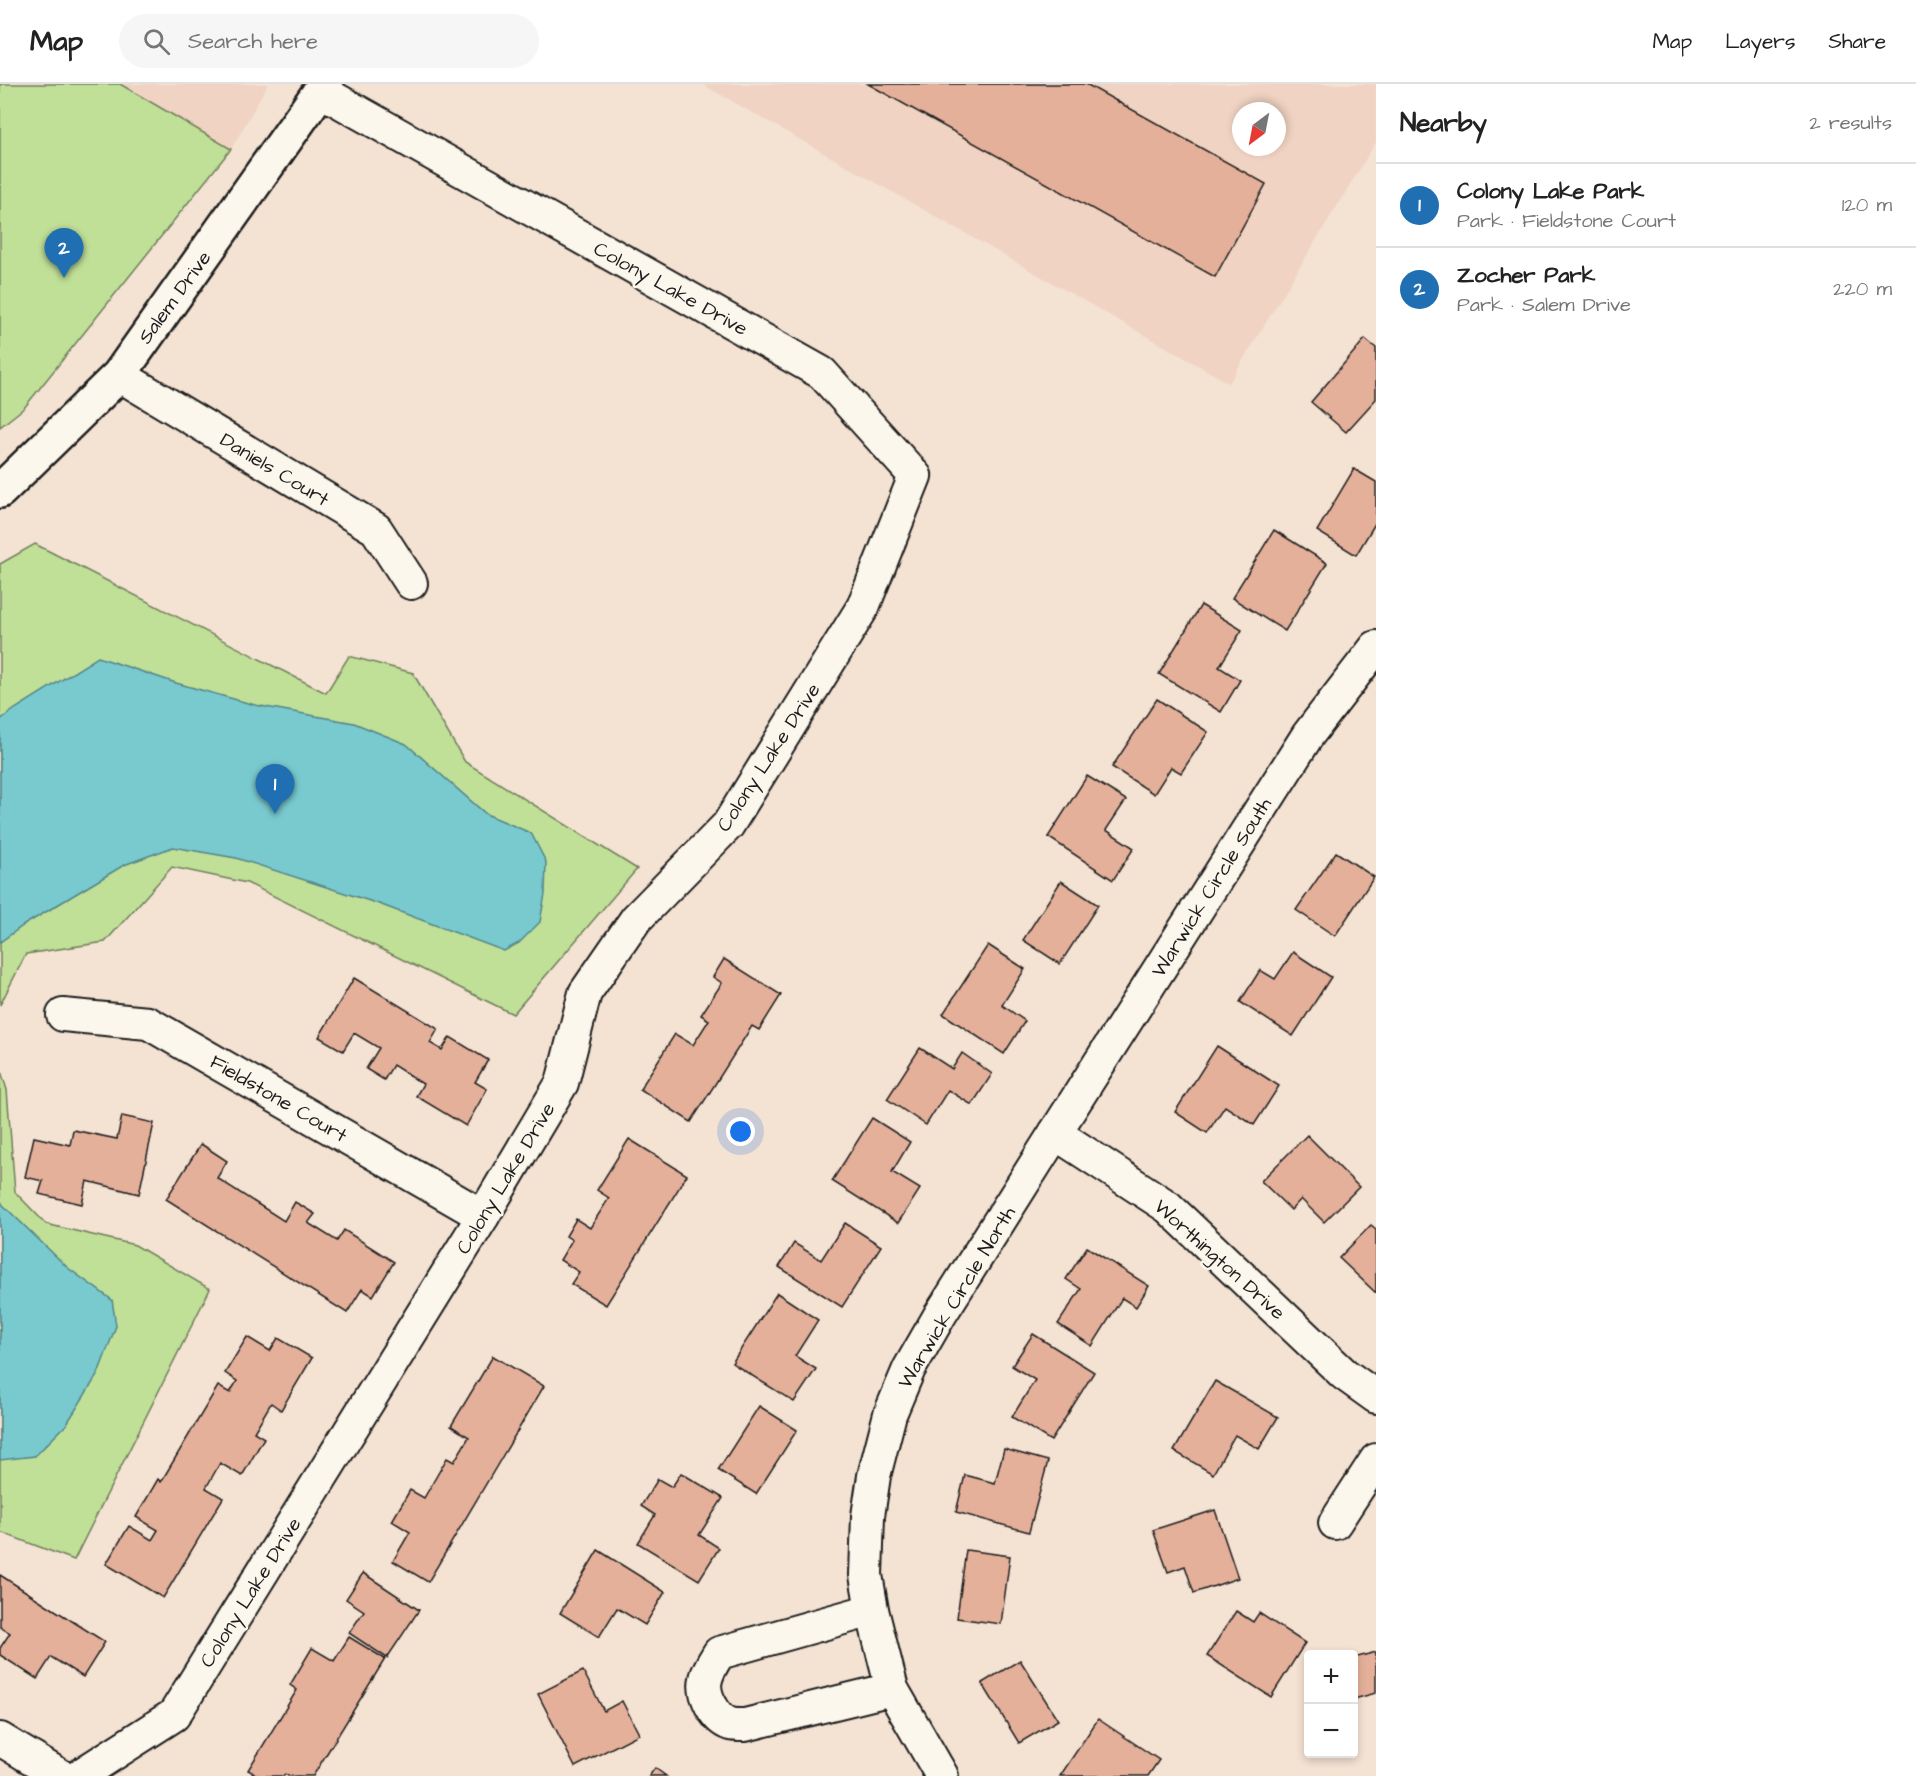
<!DOCTYPE html>
<meta charset="utf-8">
<style>
:root{--surface:#fff;--page:#f6f6f6;--text:#222;--muted:#767676;--line:#e0e0e0;--accent:#1f6fb2}
body{margin:0;font-family:"Architects Daughter",sans-serif;background:var(--page);color:var(--text)}
.controls{position:absolute;right:18px;bottom:18px;display:grid;overflow:hidden;border-radius:6px;box-shadow:0 3px 9px #0003}
.controls button{width:54px;height:54px;display:grid;place-items:center;padding:0;border:0;border-bottom:2px solid var(--line);background:var(--surface);color:var(--text);font:30px sans-serif}
.compass{position:absolute;left:1232px;top:18px;width:54px;height:54px;border-radius:50%;background:var(--surface);box-shadow:0 3px 9px #0003;rotate:212deg}
.you{position:absolute;left:741px;top:1048px;width:21px;height:21px;margin:-15px;border:4px solid #fff;border-radius:50%;background:#1a73e8;box-shadow:0 0 0 9px #1a73e833}
.badge{display:grid;place-items:center;width:39px;height:39px;border-radius:50%;background:var(--accent);color:#fff;font-size:20px;font-weight:700}
.pin{position:absolute;translate:-50% -50px;filter:drop-shadow(0 2px 3px #0008)}
.pin::after{content:'';position:absolute;top:32px;width:21px;height:18px;background:inherit;clip-path:polygon(0 0,100% 0,50% 100%)}
.list{margin:0;padding:0;list-style:none}
h2{display:flex;justify-content:space-between;align-items:center;height:78px;margin:0;padding:0 24px;font-size:26px}
h2 small{font-size:20px;font-weight:400;color:var(--muted)}
.list li{display:grid;grid-template-columns:39px 1fr auto;gap:18px;align-items:center;box-sizing:border-box;height:84px;padding:0 24px;border-top:2px solid var(--line)}
.list b{display:block;font-size:22px;white-space:nowrap}
.list p{margin:0;font-size:20px;white-space:nowrap;color:var(--muted)}
.list em{font-size:20px;font-style:normal;color:var(--muted)}
.icon{flex:none;width:33px;height:33px;fill:none;stroke:currentColor;stroke-width:2;stroke-linecap:round;stroke-linejoin:round}
.map{position:relative;flex:none;width:1376px;height:1692px;overflow:hidden}
header{display:flex;align-items:center;gap:36px;box-sizing:border-box;height:84px;padding:0 30px;background:var(--surface);border-bottom:2px solid var(--line)}
header strong{font-size:28px}
nav{display:flex;gap:33px;margin-inline-start:auto;font-size:21px}
.search{width:420px;height:54px;background:var(--page);display:flex;align-items:center;gap:15px;box-sizing:border-box;padding:0 21px;border-radius:33px;color:var(--muted);font-size:22px}
main{display:flex}
aside{flex:1;background:var(--surface)}
.map>svg:first-child{display:block}
.built{fill:#f0d3c2;fill-rule:evenodd}
.green{fill:#c0df97;stroke:#6e7e5a;stroke-width:1.5}
.water{fill:#78cacf;stroke:#538487;stroke-width:1.5}
.building{fill:#e5b09a;stroke:#1c1c1c;stroke-width:1.5}
.lines{fill:none;stroke-linecap:round;stroke-linejoin:round}
.street-casing{stroke:#1c1c1c;stroke-width:36}
.secondary-casing{stroke:#1c1c1c;stroke-width:38}
.street{stroke:#fbf7ec;stroke-width:32}
.secondary{stroke:#fbf7ec;stroke-width:33}
.labels{text-anchor:middle;stroke-width:5;stroke-linejoin:round;paint-order:stroke}
.street-label{font-size:20px;fill:#1c1c1c;stroke:#fbf7ec}
</style>
<header>
<strong>Map</strong>
<div class="search"><svg class="icon" aria-label="search" viewBox="0 0 24 24"><circle cx="10" cy="10" r="6"/><path d="M15 15l6 6"/></svg>Search here</div>
<nav><a>Map</a><a>Layers</a><a>Share</a></nav>
</header>
<main>
<div class="map">
<svg width="1376" height="1692" viewBox="0 0 1376 1692">
<rect width="100%" height="100%" fill="#f4e2d3"/>
<filter id="ink" filterUnits="userSpaceOnUse"><feTurbulence type="fractalNoise" baseFrequency=".0167" numOctaves="2"/><feDisplacementMap in="SourceGraphic" scale="12" xChannelSelector="R" yChannelSelector="G"/><feConvolveMatrix kernelMatrix="1 2 1 2 8 2 1 2 1" color-interpolation-filters="sRGB"/></filter>
<g filter="url(#ink)">
<g class="built">
<polygon points="120,0 268,0 231,65"/>
<path d="M702,0H1376V58L1229,299ZM1241,27H1277V63H1241Z"/>
</g>
<g class="green">
<polygon points="0,0 120,0 231,65 24,324 0,343"/>
<polygon points="35,460 326,609 349,572 413,589 465,678 637,785 513,930 247,799 172,783 105,858 26,870 0,921 0,480"/>
<polygon points="0,984 7,1006 15,1108 46,1140 135,1161 210,1205 74,1476 0,1448"/>
</g>
<g class="water">
<polygon points="98,573 176,599 255,621 354,639 406,660 486,730 531,749 546,778 545,810 540,838 519,859 504,867 379,820 236,774 173,763 124,781 24,841 0,858 0,636 15,625"/>
<polygon points="0,1116 3,1121 68,1184 112,1216 116,1242 98,1290 66,1341 35,1372 0,1376"/>
</g>
<g class="building">
<polygon points="868,0 1086,0 1266,100 1215,193"/>
<polygon points="1365,255 1376,264 1376,315 1346,348 1311,318"/>
<polygon points="1354,385 1376,398 1376,438 1356,471 1317,447"/>
<polygon points="1274,446 1327,479 1285,547 1232,514"/>
<polygon points="1201,521 1242,546 1219,583 1240,596 1221,628 1159,590"/>
<polygon points="1157,615 1208,648 1181,689 1171,683 1154,710 1112,683"/>
<polygon points="1087,692 1126,716 1106,746 1134,764 1113,796 1048,753"/>
<polygon points="1336,768 1374,793 1335,852 1296,826"/>
<polygon points="1061,797 1098,821 1060,880 1023,856"/>
<polygon points="988,861 1025,885 1002,921 1025,937 1004,970 943,930"/>
<polygon points="1293,868 1331,893 1293,952 1240,918 1260,886 1275,895"/>
<polygon points="724,875 781,911 759,946 752,942 691,1038 640,1005 675,950 693,961 709,936 701,931 722,899 713,893"/>
<polygon points="354,894 438,945 430,959 442,966 450,953 488,976 475,998 487,1005 466,1042 416,1012 423,1000 393,981 384,996 366,985 379,964 354,949 343,967 319,953"/>
<polygon points="1217,962 1279,1002 1254,1041 1225,1022 1207,1049 1175,1028"/>
<polygon points="920,964 952,985 962,969 992,990 972,1021 948,1006 926,1041 887,1015"/>
<polygon points="122,1032 154,1039 139,1110 87,1097 82,1120 39,1110 43,1097 25,1093 34,1053 70,1061 73,1046 117,1055"/>
<polygon points="872,1034 910,1058 892,1088 920,1105 898,1139 832,1097"/>
<polygon points="1307,1051 1359,1103 1324,1138 1301,1115 1291,1126 1261,1097"/>
<polygon points="629,1055 687,1091 606,1221 571,1200 579,1188 560,1176 572,1156 566,1152 576,1135 590,1144 609,1114 597,1106"/>
<polygon points="201,1060 227,1077 217,1094 284,1137 295,1118 315,1130 308,1139 337,1157 344,1146 394,1178 373,1212 362,1205 347,1229 166,1115"/>
<polygon points="845,1139 881,1162 842,1223 779,1183 794,1159 821,1176"/>
<polygon points="1371,1141 1376,1145 1376,1209 1339,1174"/>
<polygon points="1087,1163 1149,1202 1136,1223 1122,1214 1092,1262 1058,1240 1081,1205 1066,1195"/>
<polygon points="777,1209 818,1236 795,1272 816,1285 794,1318 732,1279"/>
<polygon points="1033,1250 1094,1288 1051,1357 1012,1333 1035,1296 1012,1282"/>
<polygon points="247,1253 270,1267 278,1254 312,1274 281,1326 271,1319 254,1348 264,1354 242,1392 220,1379 206,1404 223,1414 163,1514 106,1480 129,1442 152,1456 158,1446 136,1433 158,1395 161,1398 218,1302 230,1309 237,1297 225,1289"/>
<polygon points="493,1272 544,1302 428,1498 393,1477 410,1448 392,1437 410,1406 424,1414 447,1374 454,1378 469,1353 451,1342"/>
<polygon points="1215,1297 1278,1333 1259,1365 1235,1351 1213,1390 1174,1367"/>
<polygon points="759,1322 797,1346 756,1410 718,1386"/>
<polygon points="1004,1365 1048,1377 1029,1448 956,1428 965,1391 995,1399"/>
<polygon points="681,1389 723,1414 699,1451 719,1464 699,1496 638,1459 655,1431 641,1422 658,1395 672,1403"/>
<polygon points="1215,1426 1238,1494 1194,1509 1185,1482 1168,1488 1153,1446"/>
<polygon points="598,1466 665,1508 645,1541 617,1524 599,1553 560,1529"/>
<polygon points="966,1466 1010,1472 1001,1540 957,1534"/>
<polygon points="363,1489 419,1526 387,1574 349,1549 364,1527 346,1515"/>
<polygon points="0,1491 105,1558 83,1593 51,1573 37,1595 0,1571 0,1564 10,1549 0,1543"/>
<polygon points="1236,1527 1253,1538 1259,1529 1305,1559 1271,1613 1207,1572"/>
<polygon points="349,1553 385,1575 313,1692 288,1692 285,1690 284,1692 259,1692 248,1686 297,1606 290,1601 312,1564 334,1577"/>
<polygon points="1376,1568 1376,1609 1354,1615 1354,1574"/>
<polygon points="1020,1576 1058,1636 1019,1659 982,1599"/>
<polygon points="583,1587 604,1627 622,1617 639,1650 575,1683 538,1610"/>
<polygon points="1098,1635 1159,1676 1148,1692 1060,1692"/>
<polygon points="655,1684 666,1692 649,1692"/>
</g>
<g class="lines">
<g class="street-casing">
<g id="street">
<polyline points="119,291 376,445 411,499"/>
<polyline points="63,931 148,939 483,1132"/>
<polyline points="1055,1049 1168,1123 1344,1290 1376,1313"/>
<polyline points="1335,1439 1376,1376"/>
<path d="M872,1526L719,1569C714,1577 708,1586 706,1595C702,1610 715,1635 730,1640C734,1641 740,1641 745,1641L892,1605"/>
<polyline points="0,1655 61,1692"/>
<polyline points="79,1692 174,1631 483,1132 562,999 585,909 636,835 728,741 863,523 915,392 822,289 321,7"/>
<polyline points="942,1692 892,1605 872,1526 866,1491 868,1432 874,1392 890,1330 909,1285 940,1231 1055,1049 1308,651 1376,563"/>
</g>
</g>
<g class="secondary-casing">
<polyline id="secondary" points="0,407 119,291 325,0"/>
</g>
<use href="#street" class="street"/>
<use href="#secondary" class="secondary"/>
</g>
</g>
<g class="labels">
<g class="street-label">
<text transform="translate(671 204) rotate(29)" y="7">Colony Lake Drive</text>
<text transform="translate(174 213) rotate(-54)" y="7">Salem Drive</text>
<text transform="translate(275 385) rotate(31)" y="7">Daniels Court</text>
<text transform="translate(768 673) rotate(-57)" y="7">Colony Lake Drive</text>
<text transform="translate(1211 803) rotate(-58)" y="7">Warwick Circle South</text>
<text transform="translate(279 1014) rotate(30)" y="7">Fieldstone Court</text>
<text transform="translate(505 1094) rotate(-59)" y="7">Colony Lake Drive</text>
<text transform="translate(1220 1175) rotate(42)" y="7">Worthington Drive</text>
<text transform="translate(956 1213) rotate(-59)" y="7">Warwick Circle North</text>
<text transform="translate(250 1508) rotate(-58)" y="7">Colony Lake Drive</text>
</g>
</g>
</svg>
<div class="controls">
<button>+</button>
<button>−</button>
</div>
<svg class="compass" viewBox="-18 -18 36 36"><path d="M0-13l5 13h-10z" fill="#e53935"/><path d="M0 13l5-13h-10z" fill="#767676"/></svg>
<div class="you"></div>
<div class="pin badge" style="left:275px;top:730px">1</div>
<div class="pin badge" style="left:64px;top:194px">2</div>
</div>
<aside>
<h2>Nearby<small>2 results</small></h2>
<ul class="list">
<li><span class="badge">1</span><div><b>Colony Lake Park</b><p>Park · Fieldstone Court</p></div><em>120 m</em></li>
<li><span class="badge">2</span><div><b>Zocher Park</b><p>Park · Salem Drive</p></div><em>220 m</em></li>
</ul>
</aside>
</main>
